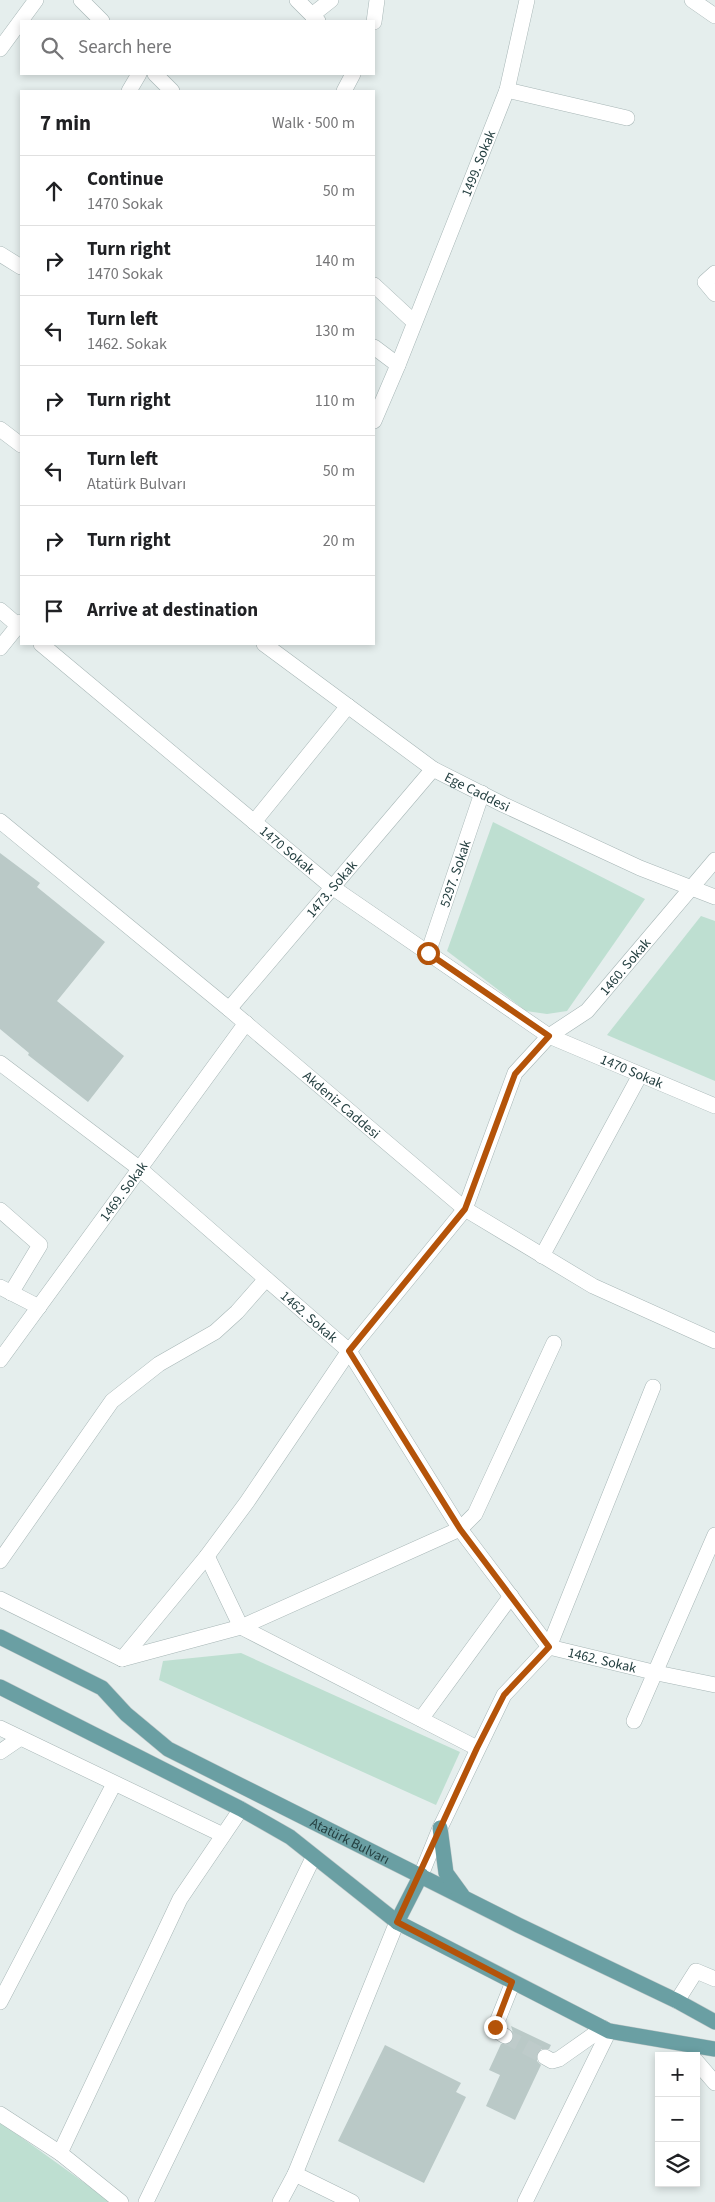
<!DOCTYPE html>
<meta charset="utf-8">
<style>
:root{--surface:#fff;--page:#f2f2f2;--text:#202124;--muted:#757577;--line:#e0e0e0}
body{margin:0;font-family:"Source Sans 3",sans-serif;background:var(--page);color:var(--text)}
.controls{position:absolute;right:15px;bottom:15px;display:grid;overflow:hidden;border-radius:0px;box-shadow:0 2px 8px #0003}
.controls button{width:45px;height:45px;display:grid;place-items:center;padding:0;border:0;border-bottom:1px solid var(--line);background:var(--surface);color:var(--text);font:25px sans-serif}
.stop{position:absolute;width:15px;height:15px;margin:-11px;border:4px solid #b45309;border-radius:50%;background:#fff}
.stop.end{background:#b45309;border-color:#fff;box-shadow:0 1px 5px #0008}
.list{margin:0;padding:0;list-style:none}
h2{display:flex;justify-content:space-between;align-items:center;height:65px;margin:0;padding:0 20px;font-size:21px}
h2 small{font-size:16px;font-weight:400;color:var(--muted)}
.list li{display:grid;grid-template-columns:32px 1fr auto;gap:15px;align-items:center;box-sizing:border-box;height:70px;padding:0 20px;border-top:1px solid var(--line)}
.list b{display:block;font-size:19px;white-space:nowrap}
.list p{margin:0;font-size:16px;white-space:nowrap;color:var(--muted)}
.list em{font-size:16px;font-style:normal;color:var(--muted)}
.icon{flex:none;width:28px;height:28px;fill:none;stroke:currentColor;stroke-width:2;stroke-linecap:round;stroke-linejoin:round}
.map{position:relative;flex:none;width:715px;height:2202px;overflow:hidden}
.search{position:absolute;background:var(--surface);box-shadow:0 2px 8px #0003;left:20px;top:20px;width:355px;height:55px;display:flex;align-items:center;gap:12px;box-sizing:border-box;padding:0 18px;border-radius:0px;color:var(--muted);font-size:19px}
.panel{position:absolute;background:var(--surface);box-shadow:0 2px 8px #0003;left:20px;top:90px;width:355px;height:555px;border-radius:0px}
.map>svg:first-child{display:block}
.green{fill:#bedfd1}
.building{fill:#bac9c7}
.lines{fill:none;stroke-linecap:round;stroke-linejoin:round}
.minor-tunnel{stroke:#becbca;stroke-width:15;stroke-dasharray:15 8;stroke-linecap:butt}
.minor-casing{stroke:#a7b6b6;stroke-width:16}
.major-casing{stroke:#c2c9ca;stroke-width:16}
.minor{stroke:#fff;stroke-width:15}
.major{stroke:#6a9fa3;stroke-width:15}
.route{stroke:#b45309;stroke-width:6}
.labels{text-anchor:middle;stroke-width:4;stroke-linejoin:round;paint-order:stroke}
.street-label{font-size:14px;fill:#243f40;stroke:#f6faf9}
</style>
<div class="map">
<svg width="715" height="2202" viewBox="0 0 715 2202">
<rect width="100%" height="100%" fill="#e5eeed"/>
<g class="green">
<polygon points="493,822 645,899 567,1011 547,1014 526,1011 447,951"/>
<polygon points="701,916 715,921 715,1081 607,1035"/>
<polygon points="241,1653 460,1752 436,1805 159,1680 163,1661"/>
<polygon points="0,2122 111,2202 0,2202"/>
</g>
<g class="building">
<polygon points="0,853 40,883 37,887 105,942 57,1001 124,1056 88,1102 28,1055 29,1053 0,1029"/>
<polygon points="511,2026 551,2045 549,2049 541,2049 537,2053 537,2061 541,2065 515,2120 486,2106 500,2075 489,2070 501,2044 509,2044 513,2041 514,2036"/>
<polygon points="385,2045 461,2083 456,2092 466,2097 424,2183 338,2141"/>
</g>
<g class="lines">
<polyline class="minor-tunnel" points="505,2036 545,2057"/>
<g class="minor-casing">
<g id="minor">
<polyline points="81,0 102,21"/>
<polyline points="297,0 318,21"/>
<polyline points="692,0 715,16"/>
<polyline points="312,15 331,0"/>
<polyline points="374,22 377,0"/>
<polyline points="0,49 36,0"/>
<polyline points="155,74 172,91"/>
<polyline points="507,90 627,118"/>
<polyline points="129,91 139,74"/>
<polyline points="344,91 353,74"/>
<polyline points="0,254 21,267"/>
<polyline points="715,273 705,282 715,294"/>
<polyline points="374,285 414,322"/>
<polyline points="374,347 398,365"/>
<path id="s1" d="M374,421L398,365L507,90L527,0"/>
<polyline points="0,429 21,445"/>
<polyline points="0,610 21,628"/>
<path id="s2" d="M41,644L332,887L549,1036L515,1073L465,1209L349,1351L247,1502L207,1556L122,1659"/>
<path id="s3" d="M264,644L433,769L504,805L640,868L715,897"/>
<polyline points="0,648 21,622"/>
<path id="s4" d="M0,821L229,1009L465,1209L593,1286L715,1341"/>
<polyline points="254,822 348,706"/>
<path id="s5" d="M428,953L482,793"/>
<path id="s6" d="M229,1009L433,769"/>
<path id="s7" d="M549,1036L587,1011L715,860"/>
<path id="s8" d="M549,1036L715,1106"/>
<path id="s9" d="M0,1063L140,1169L349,1351L460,1529L549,1647L657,1673L715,1685"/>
<polyline points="0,1210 40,1245 11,1293"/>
<polyline points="542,1256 640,1075"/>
<polyline points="0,1287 39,1307"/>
<path id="s10" d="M0,1360L246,1023"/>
<polyline points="207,1556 241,1627 477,1748"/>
<polyline points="0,1561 112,1401 159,1364 215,1332 237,1312 266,1279"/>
<polyline points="0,1599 122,1659 241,1627 460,1529 475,1514 554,1343"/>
<polyline points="421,1719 511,1596"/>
<polyline points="634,1721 715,1535"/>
<polyline points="0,1728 223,1835"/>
<polyline points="0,1752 19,1739"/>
<polyline points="421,1875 440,1828 504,1695 549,1647 653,1387"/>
<polyline points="677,2001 696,1971 715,1979"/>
<polyline points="0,2002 114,1784"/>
<polyline points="505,2036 497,2031 495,2027 513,1982"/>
<polyline points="545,2057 552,2061 559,2059 603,2028"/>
<polyline points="696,2061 715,2083"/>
<polyline points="0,2114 60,2153 121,2202"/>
<polyline points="60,2153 180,1899 241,1809"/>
<polyline points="295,2174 352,2202"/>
<polyline points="146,2202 313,1858"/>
<polyline points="280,2202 295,2174 397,1922"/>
<polyline points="525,2202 609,2031"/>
</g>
</g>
<g class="major-casing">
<g id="major">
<path id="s11" d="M0,1637L102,1688L126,1714L168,1749L518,1925L677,2001L715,2022"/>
<polyline points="0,1687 241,1809 290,1837 397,1922 609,2031 715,2049"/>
<polyline points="440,1828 446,1873 462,1895"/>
<polyline points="397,1922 421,1875"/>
</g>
</g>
<use href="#minor" class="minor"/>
<use href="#major" class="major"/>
</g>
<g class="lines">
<polyline class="route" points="428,953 549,1036 515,1074 465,1209 349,1351 460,1529 549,1647 504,1695 477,1748 397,1922 512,1982 495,2027"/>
</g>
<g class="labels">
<g class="street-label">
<text dy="5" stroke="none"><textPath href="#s1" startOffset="278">1499. Sokak</textPath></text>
<text dy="5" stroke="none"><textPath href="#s3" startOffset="260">Ege Caddesi</textPath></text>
<text dy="5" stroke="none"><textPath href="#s2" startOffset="321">1470 Sokak</textPath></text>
<text dy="5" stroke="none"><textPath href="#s5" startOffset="84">5297. Sokak</textPath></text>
<text dy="5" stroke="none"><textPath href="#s6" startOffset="158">1473. Sokak</textPath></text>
<text dy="5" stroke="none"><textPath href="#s7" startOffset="104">1460. Sokak</textPath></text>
<text dy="5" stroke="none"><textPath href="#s8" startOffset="90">1470 Sokak</textPath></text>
<text dy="5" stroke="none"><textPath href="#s4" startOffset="444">Akdeniz Caddesi</textPath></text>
<text dy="5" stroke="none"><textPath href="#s10" startOffset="209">1469. Sokak</textPath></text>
<text dy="5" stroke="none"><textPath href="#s9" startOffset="400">1462. Sokak</textPath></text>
<text dy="5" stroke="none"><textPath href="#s9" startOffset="865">1462. Sokak</textPath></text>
<text dy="5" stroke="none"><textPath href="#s11" startOffset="408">Atatürk Bulvarı</textPath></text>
</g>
</g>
</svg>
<div class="controls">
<button>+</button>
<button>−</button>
<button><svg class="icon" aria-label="layers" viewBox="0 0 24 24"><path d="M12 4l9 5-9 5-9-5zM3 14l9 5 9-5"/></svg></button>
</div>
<div class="stop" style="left:428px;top:953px"></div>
<div class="stop end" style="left:495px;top:2027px"></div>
<div class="search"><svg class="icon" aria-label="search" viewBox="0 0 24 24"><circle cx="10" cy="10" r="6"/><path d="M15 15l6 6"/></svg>Search here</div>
<section class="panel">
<h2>7 min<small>Walk · 500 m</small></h2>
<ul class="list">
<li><svg class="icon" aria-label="ahead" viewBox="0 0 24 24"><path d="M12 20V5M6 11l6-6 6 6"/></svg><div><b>Continue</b><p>1470 Sokak</p></div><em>50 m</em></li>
<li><svg class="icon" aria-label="right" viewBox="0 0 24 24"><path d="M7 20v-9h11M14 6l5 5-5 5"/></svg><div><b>Turn right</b><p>1470 Sokak</p></div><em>140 m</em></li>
<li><svg class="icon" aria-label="left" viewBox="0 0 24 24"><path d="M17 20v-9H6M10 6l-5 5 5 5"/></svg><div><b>Turn left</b><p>1462. Sokak</p></div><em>130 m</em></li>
<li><svg class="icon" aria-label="right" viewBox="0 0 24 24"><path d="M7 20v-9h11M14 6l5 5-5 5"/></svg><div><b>Turn right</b></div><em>110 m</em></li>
<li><svg class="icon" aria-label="left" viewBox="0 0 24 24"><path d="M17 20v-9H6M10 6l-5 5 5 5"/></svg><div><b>Turn left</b><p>Atatürk Bulvarı</p></div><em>50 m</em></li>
<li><svg class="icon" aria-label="right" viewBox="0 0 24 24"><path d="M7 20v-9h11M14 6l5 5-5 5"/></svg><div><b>Turn right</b></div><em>20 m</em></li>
<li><svg class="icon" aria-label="arrive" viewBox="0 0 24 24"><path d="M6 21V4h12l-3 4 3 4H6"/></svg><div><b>Arrive at destination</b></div></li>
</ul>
</section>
</div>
